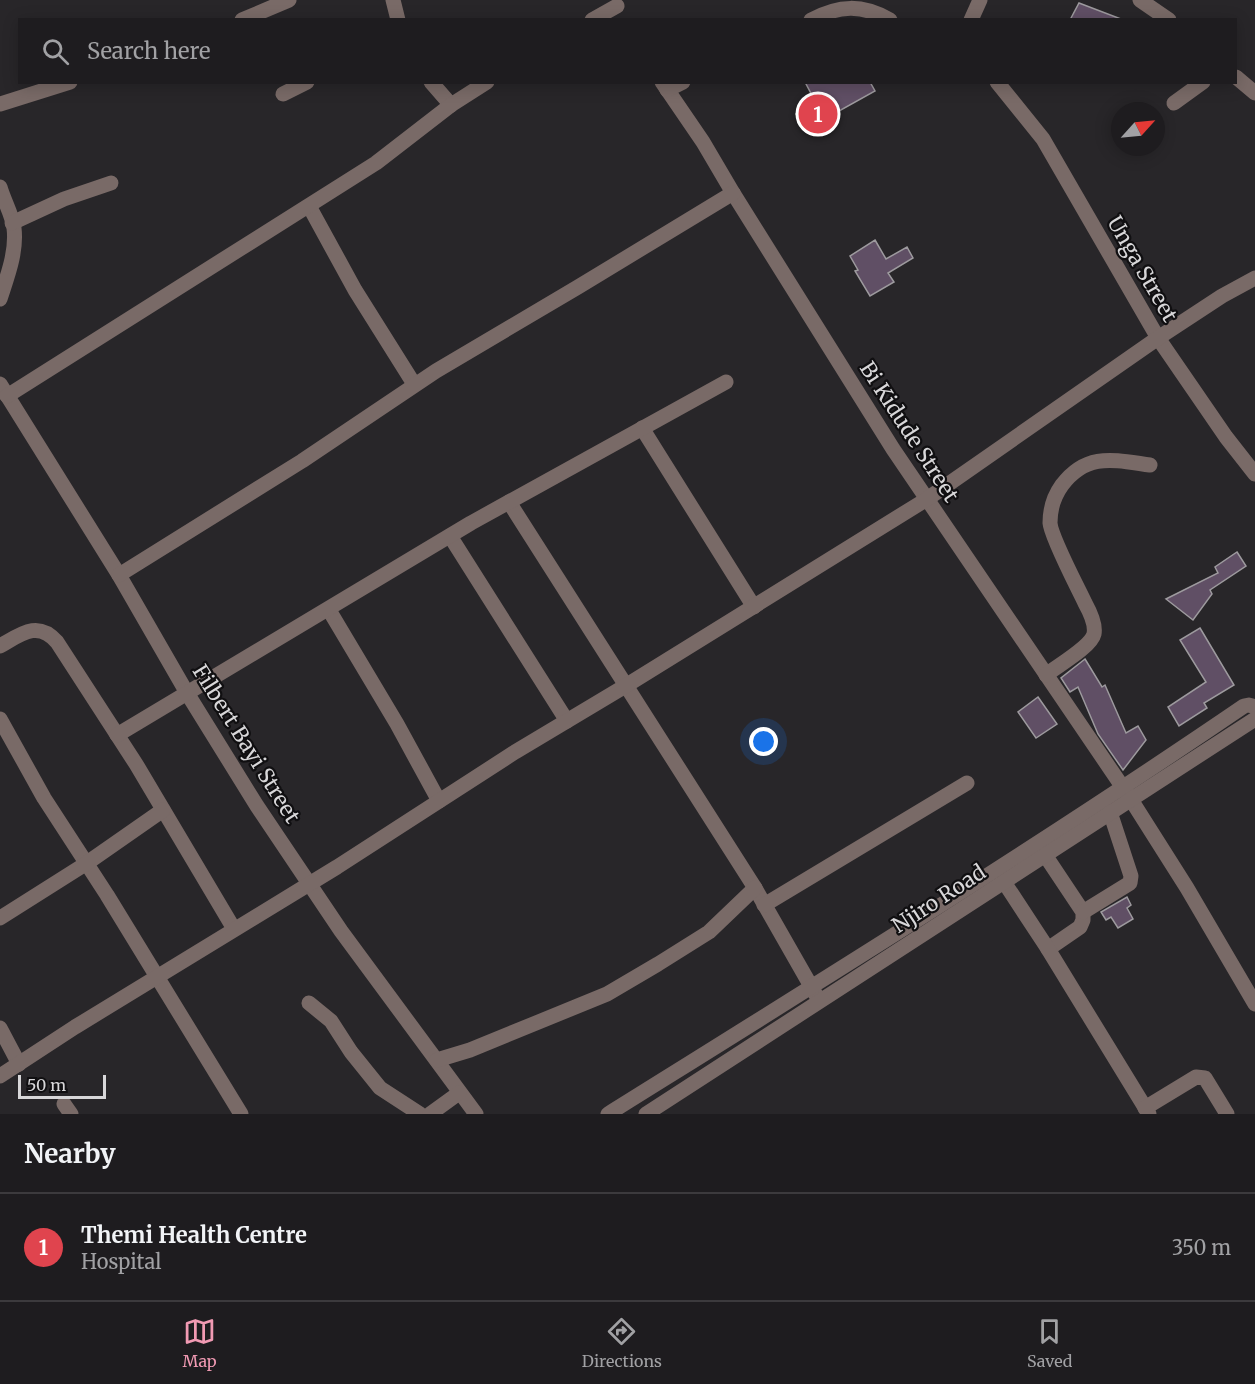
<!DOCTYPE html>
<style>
:root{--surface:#1e1c1f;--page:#2b292c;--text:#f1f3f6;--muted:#a1a1a4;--line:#3c3a3d;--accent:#f19ab3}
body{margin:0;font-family:Merriweather,serif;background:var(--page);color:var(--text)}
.compass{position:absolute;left:1111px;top:102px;width:54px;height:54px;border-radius:50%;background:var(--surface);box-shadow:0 3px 15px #0003;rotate:63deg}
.scale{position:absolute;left:18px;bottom:15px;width:88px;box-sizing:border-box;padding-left:6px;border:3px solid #d8d7d9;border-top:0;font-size:16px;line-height:21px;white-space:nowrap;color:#d8d7d9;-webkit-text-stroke:4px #100f11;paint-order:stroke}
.you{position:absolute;left:764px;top:742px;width:21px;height:21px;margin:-15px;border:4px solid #fff;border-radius:50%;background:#1a73e8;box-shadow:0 0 0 9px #1a73e833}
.badge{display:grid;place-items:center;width:39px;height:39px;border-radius:50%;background:var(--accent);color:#fff;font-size:20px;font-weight:700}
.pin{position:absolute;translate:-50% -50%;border:3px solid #fff;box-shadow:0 2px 6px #0006}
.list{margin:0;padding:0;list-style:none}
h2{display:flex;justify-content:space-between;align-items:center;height:78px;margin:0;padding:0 24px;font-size:26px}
h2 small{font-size:20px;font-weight:400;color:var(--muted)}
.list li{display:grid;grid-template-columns:39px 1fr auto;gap:18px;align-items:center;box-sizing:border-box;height:108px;padding:0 24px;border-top:2px solid var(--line)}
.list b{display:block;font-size:22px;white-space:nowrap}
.list p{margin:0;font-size:20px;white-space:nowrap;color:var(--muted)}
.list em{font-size:20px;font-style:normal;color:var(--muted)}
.icon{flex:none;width:33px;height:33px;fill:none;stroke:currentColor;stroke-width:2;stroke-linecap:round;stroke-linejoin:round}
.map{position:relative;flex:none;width:1255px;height:1114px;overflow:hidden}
.search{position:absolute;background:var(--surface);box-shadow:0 3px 15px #0003;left:18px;right:18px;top:18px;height:66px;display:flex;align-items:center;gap:15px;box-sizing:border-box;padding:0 21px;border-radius:0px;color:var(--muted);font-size:22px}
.sheet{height:186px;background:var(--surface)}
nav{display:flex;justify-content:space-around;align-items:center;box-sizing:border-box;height:84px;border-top:2px solid var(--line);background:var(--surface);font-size:16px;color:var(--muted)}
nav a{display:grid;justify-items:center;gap:3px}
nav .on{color:var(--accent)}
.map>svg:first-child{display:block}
.building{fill:#604f65;stroke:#9d9a9e;stroke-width:1.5}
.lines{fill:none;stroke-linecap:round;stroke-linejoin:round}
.minor{stroke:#796a67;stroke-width:15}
.labels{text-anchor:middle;stroke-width:4.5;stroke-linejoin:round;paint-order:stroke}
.street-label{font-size:21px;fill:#d8d7d9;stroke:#100f11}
</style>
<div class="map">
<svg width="1255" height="1114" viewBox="0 0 1255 1114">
<rect width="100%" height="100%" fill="#282629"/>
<g class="building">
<polygon points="1079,3 1121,19 1121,20 1070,20"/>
<polygon points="805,82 870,82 875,91 805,130 796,114 816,103"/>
<polygon points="875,240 886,259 907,247 913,258 888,273 894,282 870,296 855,271 858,270 850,256"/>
<polygon points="1237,552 1246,566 1210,590 1212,594 1193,620 1166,599 1218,573 1215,567"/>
<polygon points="1200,628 1234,685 1204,703 1207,708 1179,726 1168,707 1206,682 1180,640"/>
<polygon points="1085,659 1102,687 1105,685 1126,733 1138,726 1146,740 1123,770 1098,734 1078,687 1070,692 1061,678"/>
<polygon points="1038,697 1057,724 1036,738 1018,712"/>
<polygon points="1127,897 1131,905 1127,908 1133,919 1118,928 1111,917 1106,920 1101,912"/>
</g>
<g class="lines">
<g class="minor">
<polyline points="393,0 398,20"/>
<polyline points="1140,0 1169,20"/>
<polyline points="242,20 289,0"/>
<polyline points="592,20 617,6"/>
<path d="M811,20C839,5 862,4 890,20"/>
<polyline points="971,20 980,0"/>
<polyline points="1236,77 1255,93"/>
<polyline points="431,82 451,105"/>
<polyline points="662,82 703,142 733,193 893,449 1130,798 1187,888 1255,1004"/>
<polyline points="997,82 1043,139 1158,338 1226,437 1255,474"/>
<polyline points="667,90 683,82"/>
<polyline points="283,94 307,82"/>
<polyline points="1174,103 1203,82"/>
<polyline points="0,104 70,82"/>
<path d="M0,187C4,201 12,214 14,228C17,252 7,277 0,299"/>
<polyline points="309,206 355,290 414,384"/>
<polyline points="12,223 64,199 111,183"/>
<polyline points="0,384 119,575 187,693 257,806 341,931 476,1114"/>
<polyline points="7,396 376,163 451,105 487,82"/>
<polyline points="642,428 754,607"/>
<polyline points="509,502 755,888 816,995"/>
<polyline points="450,536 567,721"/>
<polyline points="119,575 302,461 436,371 578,287 733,193"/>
<polyline points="329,610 397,724 439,801"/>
<path d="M0,646C21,634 38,620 57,642L136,764L234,929"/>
<path d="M1046,675C1057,666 1091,647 1094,634C1096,624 1090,612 1085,603C1078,588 1051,537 1050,523C1050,510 1054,496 1062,485C1087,452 1114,460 1150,465"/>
<polyline points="0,719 44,798 107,895 241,1114"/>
<polyline points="117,735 471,523 726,382"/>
<polyline points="1045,855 1083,912 1083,920 1080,927 1048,949"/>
<polyline points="1004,882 1048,949 1149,1114"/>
<polyline points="764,905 967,783"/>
<polyline points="1083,912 1130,883 1131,876 1110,812"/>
<polyline points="0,918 87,863 163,810"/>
<polyline points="309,1003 331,1021 351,1052 380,1088 420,1114"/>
<polyline points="0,1028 19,1064"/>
<polyline points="437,1060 470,1050 607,994 658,964 709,932 755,888"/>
<polyline points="0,1076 75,1027 337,867 515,752 627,685 927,499 1158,338 1222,296 1255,278"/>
<polyline points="64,1104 71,1114"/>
<polyline points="1145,1108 1196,1077 1205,1078 1227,1114"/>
<polyline points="430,1114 459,1093"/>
<path d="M608,1114C821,981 1036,848 1244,706L1249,705L1255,707"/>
<polyline points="646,1114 1255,719"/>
</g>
</g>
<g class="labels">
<g class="street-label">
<text transform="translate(1142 269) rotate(60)" y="7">Unga Street</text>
<text transform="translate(909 432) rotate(57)" y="7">Bi Kidude Street</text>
<text transform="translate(246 744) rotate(58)" y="7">Filbert Bayi Street</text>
<text transform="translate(939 899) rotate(-33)" y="7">Njiro Road</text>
</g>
</g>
</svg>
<svg class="compass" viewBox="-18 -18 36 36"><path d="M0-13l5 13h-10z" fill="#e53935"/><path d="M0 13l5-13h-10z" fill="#a1a1a4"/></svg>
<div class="scale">50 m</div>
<div class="you"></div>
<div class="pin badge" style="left:818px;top:114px;background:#e0444e">1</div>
<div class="search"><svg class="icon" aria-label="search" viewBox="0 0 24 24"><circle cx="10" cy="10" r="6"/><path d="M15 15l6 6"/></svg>Search here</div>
</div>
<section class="sheet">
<h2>Nearby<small></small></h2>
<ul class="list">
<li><span class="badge" style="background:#e0444e">1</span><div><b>Themi Health Centre</b><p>Hospital</p></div><em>350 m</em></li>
</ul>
</section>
<nav>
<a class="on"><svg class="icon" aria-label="map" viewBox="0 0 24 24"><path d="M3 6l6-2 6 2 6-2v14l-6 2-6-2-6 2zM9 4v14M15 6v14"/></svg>Map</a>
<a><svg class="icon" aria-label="directions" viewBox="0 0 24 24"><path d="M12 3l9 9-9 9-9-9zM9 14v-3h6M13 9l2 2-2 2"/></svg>Directions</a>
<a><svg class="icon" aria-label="saved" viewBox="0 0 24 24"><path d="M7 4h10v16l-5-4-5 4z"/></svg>Saved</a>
</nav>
